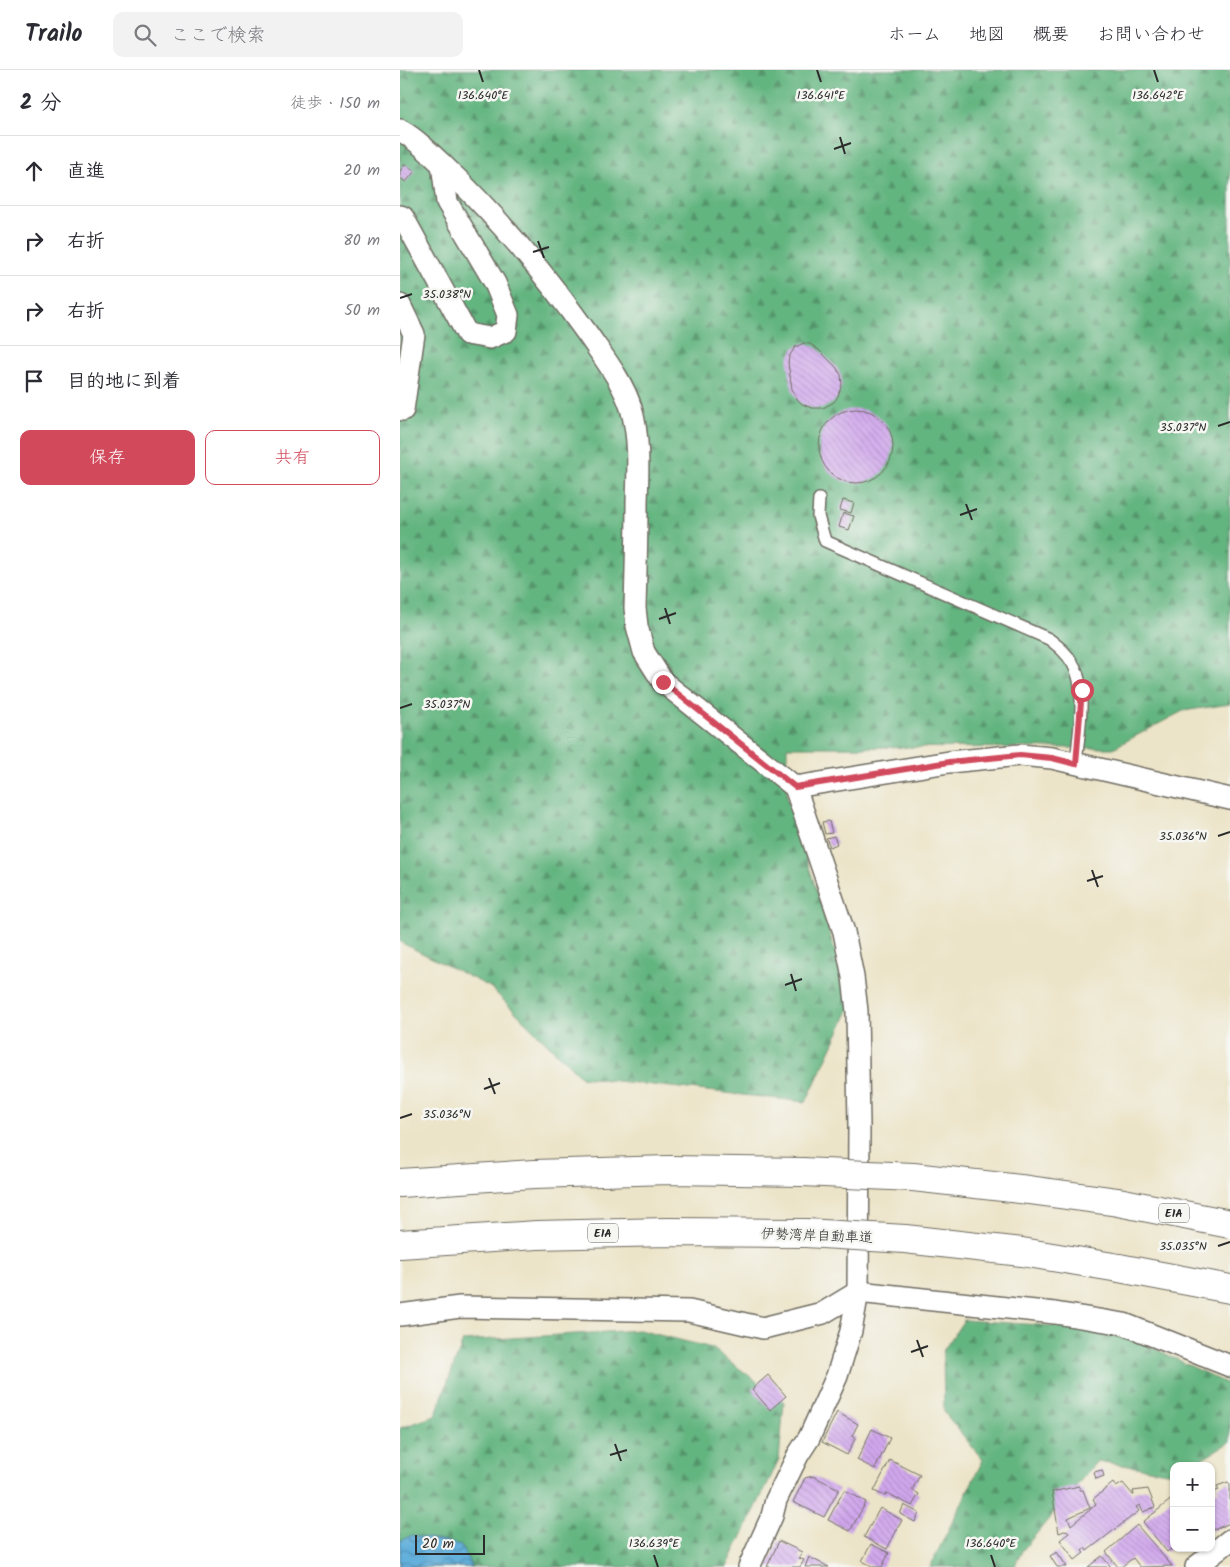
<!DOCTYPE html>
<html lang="ja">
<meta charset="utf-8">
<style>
:root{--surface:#fff;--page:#f2f2f3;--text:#2b2b33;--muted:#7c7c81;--line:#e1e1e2;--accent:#d1495b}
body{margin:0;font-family:Kalam,"Klee One",sans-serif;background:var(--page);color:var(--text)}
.controls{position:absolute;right:15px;bottom:15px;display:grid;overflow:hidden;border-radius:10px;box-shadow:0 1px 4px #0004}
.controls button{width:45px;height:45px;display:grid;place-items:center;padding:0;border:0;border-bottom:1px solid var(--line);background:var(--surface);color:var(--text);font:25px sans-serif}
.scale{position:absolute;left:15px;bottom:12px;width:70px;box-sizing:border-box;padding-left:5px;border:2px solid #2b2b2b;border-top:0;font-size:14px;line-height:18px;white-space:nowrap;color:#2b2b2b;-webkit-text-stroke:4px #f6f6f2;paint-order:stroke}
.stop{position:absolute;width:15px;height:15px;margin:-11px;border:4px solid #d1495b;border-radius:50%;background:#fff}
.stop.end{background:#d1495b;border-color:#fff;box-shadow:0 1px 5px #0008}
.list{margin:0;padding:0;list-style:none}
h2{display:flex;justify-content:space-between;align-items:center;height:65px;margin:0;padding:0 20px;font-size:21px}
h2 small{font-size:16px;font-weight:400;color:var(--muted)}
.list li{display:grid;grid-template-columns:32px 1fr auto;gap:15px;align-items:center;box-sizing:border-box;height:70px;padding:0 20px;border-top:1px solid var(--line)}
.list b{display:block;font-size:19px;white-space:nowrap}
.list em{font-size:16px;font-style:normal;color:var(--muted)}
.actions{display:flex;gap:10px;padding:15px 20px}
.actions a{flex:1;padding:11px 0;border:1px solid var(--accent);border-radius:10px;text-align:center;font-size:18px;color:var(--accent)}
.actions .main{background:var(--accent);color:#fff}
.icon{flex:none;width:28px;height:28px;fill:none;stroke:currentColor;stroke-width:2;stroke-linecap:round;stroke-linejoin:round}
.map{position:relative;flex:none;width:830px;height:1497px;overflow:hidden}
header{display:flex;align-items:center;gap:30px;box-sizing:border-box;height:70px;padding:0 25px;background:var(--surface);border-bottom:1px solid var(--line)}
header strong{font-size:24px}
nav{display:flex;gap:28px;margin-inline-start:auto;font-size:18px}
.search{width:350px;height:45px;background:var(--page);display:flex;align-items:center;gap:12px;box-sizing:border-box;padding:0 18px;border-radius:10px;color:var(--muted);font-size:19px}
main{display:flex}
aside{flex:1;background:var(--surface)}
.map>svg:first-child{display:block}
.forest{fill:url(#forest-firs);stroke:#477056}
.water{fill:url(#water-waves);stroke:#476e84}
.building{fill:url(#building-back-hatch)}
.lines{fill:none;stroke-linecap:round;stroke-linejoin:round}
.lane-casing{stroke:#6f6c62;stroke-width:14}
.street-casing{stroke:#6f6c62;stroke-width:24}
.highway-casing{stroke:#6f6c62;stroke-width:30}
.lane{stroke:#fff;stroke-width:11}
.street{stroke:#fff;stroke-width:21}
.highway{stroke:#fff;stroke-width:28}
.highway-bridge-casing{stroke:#6f6c62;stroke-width:30;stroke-linecap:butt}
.highway-bridge{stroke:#fff;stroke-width:28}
.route{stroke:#d1495b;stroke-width:6}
.ticks{fill:none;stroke:#2b2b2b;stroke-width:2}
.labels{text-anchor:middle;stroke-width:5;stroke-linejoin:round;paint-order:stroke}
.shield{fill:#f6f6f2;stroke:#686867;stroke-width:1}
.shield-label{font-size:12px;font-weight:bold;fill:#2b2b2b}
.street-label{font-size:14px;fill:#2b2b2b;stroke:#f6f6f2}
.ticks-label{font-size:12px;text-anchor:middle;fill:#2b2b2b;stroke:#f6f6f2;stroke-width:5;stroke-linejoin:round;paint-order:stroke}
</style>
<header>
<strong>Trailo</strong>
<div class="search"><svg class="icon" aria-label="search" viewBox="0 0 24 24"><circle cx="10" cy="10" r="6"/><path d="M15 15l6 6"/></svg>ここで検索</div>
<nav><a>ホーム</a><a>地図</a><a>概要</a><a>お問い合わせ</a></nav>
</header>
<main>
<aside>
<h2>2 分<small>徒歩 · 150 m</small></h2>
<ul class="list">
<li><svg class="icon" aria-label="ahead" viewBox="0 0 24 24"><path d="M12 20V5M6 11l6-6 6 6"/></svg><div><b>直進</b></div><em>20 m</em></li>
<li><svg class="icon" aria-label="right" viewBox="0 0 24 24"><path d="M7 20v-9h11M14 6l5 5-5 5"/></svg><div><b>右折</b></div><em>80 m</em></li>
<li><svg class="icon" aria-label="right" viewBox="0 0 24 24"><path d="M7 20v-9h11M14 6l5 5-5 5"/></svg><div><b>右折</b></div><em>50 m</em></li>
<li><svg class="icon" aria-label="arrive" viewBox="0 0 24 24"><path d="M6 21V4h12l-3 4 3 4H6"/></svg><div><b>目的地に到着</b></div></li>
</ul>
<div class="actions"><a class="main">保存</a><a>共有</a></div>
</aside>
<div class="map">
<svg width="830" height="1497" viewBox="0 0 830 1497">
<defs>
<pattern id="forest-firs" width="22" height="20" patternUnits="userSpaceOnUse" patternTransform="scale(1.25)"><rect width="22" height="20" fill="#63b580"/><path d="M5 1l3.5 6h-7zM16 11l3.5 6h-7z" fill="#529369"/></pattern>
<pattern id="water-waves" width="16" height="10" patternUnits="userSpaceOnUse" patternTransform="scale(1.25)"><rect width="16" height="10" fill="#63b0dc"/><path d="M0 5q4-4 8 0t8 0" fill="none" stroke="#528fb3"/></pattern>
<pattern id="building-back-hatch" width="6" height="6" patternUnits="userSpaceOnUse" patternTransform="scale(1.25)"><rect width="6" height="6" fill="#d2a8ee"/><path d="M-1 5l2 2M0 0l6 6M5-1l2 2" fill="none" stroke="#ab89c1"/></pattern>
</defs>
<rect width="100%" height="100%" fill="#f6f6f2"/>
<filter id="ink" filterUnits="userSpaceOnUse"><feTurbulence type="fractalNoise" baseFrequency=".02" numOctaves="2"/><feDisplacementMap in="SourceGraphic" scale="10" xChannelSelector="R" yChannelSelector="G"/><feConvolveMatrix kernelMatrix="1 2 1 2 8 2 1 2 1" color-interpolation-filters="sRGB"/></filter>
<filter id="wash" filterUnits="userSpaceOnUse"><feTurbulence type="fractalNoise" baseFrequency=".0096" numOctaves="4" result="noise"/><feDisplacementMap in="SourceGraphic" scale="20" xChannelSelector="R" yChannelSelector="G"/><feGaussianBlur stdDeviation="1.12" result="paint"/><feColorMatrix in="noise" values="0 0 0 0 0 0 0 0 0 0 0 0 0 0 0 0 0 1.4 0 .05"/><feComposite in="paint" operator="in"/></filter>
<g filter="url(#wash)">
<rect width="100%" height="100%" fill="#ece4c8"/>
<g class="forest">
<polygon points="0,0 830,0 830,634 783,641 713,678 387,677 387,727 423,841 451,936 406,1032 181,1007 90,917 0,872"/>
<polygon points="564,1250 716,1260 830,1315 830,1372 789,1396 774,1396 774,1403 697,1391 622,1481 614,1497 530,1497 583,1390 544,1342 543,1281"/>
<polygon points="239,1260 312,1278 384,1332 379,1390 327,1497 0,1497 0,1358 35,1346 63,1271"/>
</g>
<polygon class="water" points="12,1465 60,1475 72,1497 0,1497 0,1471"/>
<g id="blocks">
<g class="building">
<polygon points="5,94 15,101 6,112 0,108 0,101"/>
<polygon points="404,273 410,274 419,280 436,297 441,305 442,314 438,326 434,332 423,338 412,338 402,334 397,329 392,319 388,293 389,287 395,277"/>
<circle cx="456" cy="376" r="37"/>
<polygon points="443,430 454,433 451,443 440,440"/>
<polygon points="443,443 454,446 449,460 439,457"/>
<polygon points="429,751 432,763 425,764 422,752"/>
<polygon points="434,766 437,774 430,777 426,768"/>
<polygon points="368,1305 386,1326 370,1340 352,1319"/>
<polygon points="437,1342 458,1354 452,1366 456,1367 447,1385 422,1372"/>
<polygon points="472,1359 490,1368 475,1399 457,1390"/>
<polygon points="490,1390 520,1405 512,1420 519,1424 512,1436 487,1423 485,1426 474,1421"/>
<polygon points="702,1400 704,1406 696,1409 694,1402"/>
<polygon points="413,1406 439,1419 424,1447 393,1432 405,1408"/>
<polygon points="828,1412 830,1415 830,1453 811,1461 811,1423 819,1420 817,1416"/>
<polygon points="713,1413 716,1417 723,1413 733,1425 734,1425 733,1421 748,1419 755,1437 743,1442 740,1435 736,1437 739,1441 687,1481 685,1478 682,1481 684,1483 675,1490 660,1470 669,1463 667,1460 659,1463 652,1422 679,1416 680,1420 683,1420 690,1438 668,1448 671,1455 691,1439 691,1438 696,1434 693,1429"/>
<polygon points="444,1420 466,1432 450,1461 428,1450"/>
<polygon points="774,1427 774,1477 767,1482 743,1452"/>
<polygon points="504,1435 519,1443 515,1452 500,1444"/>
<polygon points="480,1438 502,1450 487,1479 464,1467"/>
<polygon points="737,1455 772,1496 740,1497 733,1488 721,1497 718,1497 706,1482"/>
<polygon points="379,1471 402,1482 399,1488 404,1490 400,1497 367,1497"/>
<polygon points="471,1474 489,1483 482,1497 474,1497 462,1491"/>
<polygon points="657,1482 667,1497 657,1497 650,1486"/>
<polygon points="702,1486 711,1497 688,1497"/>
<polygon points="409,1487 429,1497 405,1497"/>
</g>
</g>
</g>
<g filter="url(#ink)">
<use href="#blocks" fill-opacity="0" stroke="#6f6c62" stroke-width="1"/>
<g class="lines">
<g class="lane-casing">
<path id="lane" d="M419,429L418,446L425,471L649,569C658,576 667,583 673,594C688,618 678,666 676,694"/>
</g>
<g class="street-casing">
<g id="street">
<path d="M0,60C18,70 34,87 49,101C102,151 147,207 189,266C204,288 223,312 231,338C240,368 238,401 237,432C237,468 236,503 235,538L237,556L244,582L263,612L395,717L444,862L453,907L457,941L459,1056L458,1222L451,1261L437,1306L409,1368L398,1385L376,1430L372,1446L349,1497"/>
<polyline points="0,146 3,147 67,264 90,268 106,261 108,245 95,213 47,132 42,94"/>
<polyline points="0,235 14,264 3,340"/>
<polyline points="395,717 549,692 620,685 652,688 830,729"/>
<polyline points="0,1245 60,1237 289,1241 363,1258 423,1243 458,1222 655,1243 724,1254 830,1296"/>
<polyline points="796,1497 830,1470"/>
</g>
</g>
<g class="highway-casing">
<g id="highway">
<polyline points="0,1113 134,1104 269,1100 402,1102"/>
<polyline points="718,1132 830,1154"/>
<polyline points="0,1174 137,1165 267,1162 406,1163"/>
<polyline points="719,1198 830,1219"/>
</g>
</g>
<use href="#lane" class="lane"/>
<use href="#street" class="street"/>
<use href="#highway" class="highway"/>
<g class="highway-bridge-casing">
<g id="highway-bridge">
<polyline points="402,1102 513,1107 629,1120 718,1132"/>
<polyline points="406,1163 505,1169 622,1182 719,1198"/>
</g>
</g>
<use href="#highway-bridge" class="highway-bridge"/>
</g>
</g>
<g class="lines" filter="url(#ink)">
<polyline class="route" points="263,612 395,717 549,692 620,685 652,688 676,694 682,620"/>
</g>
<path class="ticks" d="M79,0L83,12M417,0L421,12M754,0L758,12M440,67L445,84M434,79L451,73M138,171L144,188M133,182L149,177M0,228L12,224M818,356L830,352M566,434L572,450M560,445L577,439M265,538L270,554M259,549L276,543M0,638L12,634M818,766L830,762M692,800L698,817M687,811L703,806M391,904L396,921M385,915L402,909M89,1008L95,1024M84,1019L100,1013M0,1048L12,1044M818,1176L830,1172M517,1270L523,1287M511,1282L528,1276M215,1374L221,1391M210,1385L227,1380M254,1485L258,1497M591,1485L595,1497"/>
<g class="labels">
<g class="shield">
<rect x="759" y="1133.5" width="30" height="19" rx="4"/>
<rect x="188" y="1153.5" width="30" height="19" rx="4"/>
</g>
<g class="shield-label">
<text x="774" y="1147">E1A</text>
<text x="203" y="1167">E1A</text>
</g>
<g class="street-label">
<text transform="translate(417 1165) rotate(2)" y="5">伊勢湾岸自動車道</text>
</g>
</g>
<g class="ticks-label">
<text x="83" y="29">136.640°E</text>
<text x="421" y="29">136.641°E</text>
<text x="758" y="29">136.642°E</text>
<text x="47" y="228">35.038°N</text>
<text x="783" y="361">35.037°N</text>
<text x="47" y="638">35.037°N</text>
<text x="783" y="770">35.036°N</text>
<text x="47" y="1048">35.036°N</text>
<text x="783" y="1180">35.035°N</text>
<text x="254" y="1477">136.639°E</text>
<text x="591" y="1477">136.640°E</text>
</g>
</svg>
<div class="controls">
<button>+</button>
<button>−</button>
</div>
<div class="scale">20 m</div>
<div class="stop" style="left:682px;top:620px"></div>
<div class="stop end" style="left:263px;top:612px"></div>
</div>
</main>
